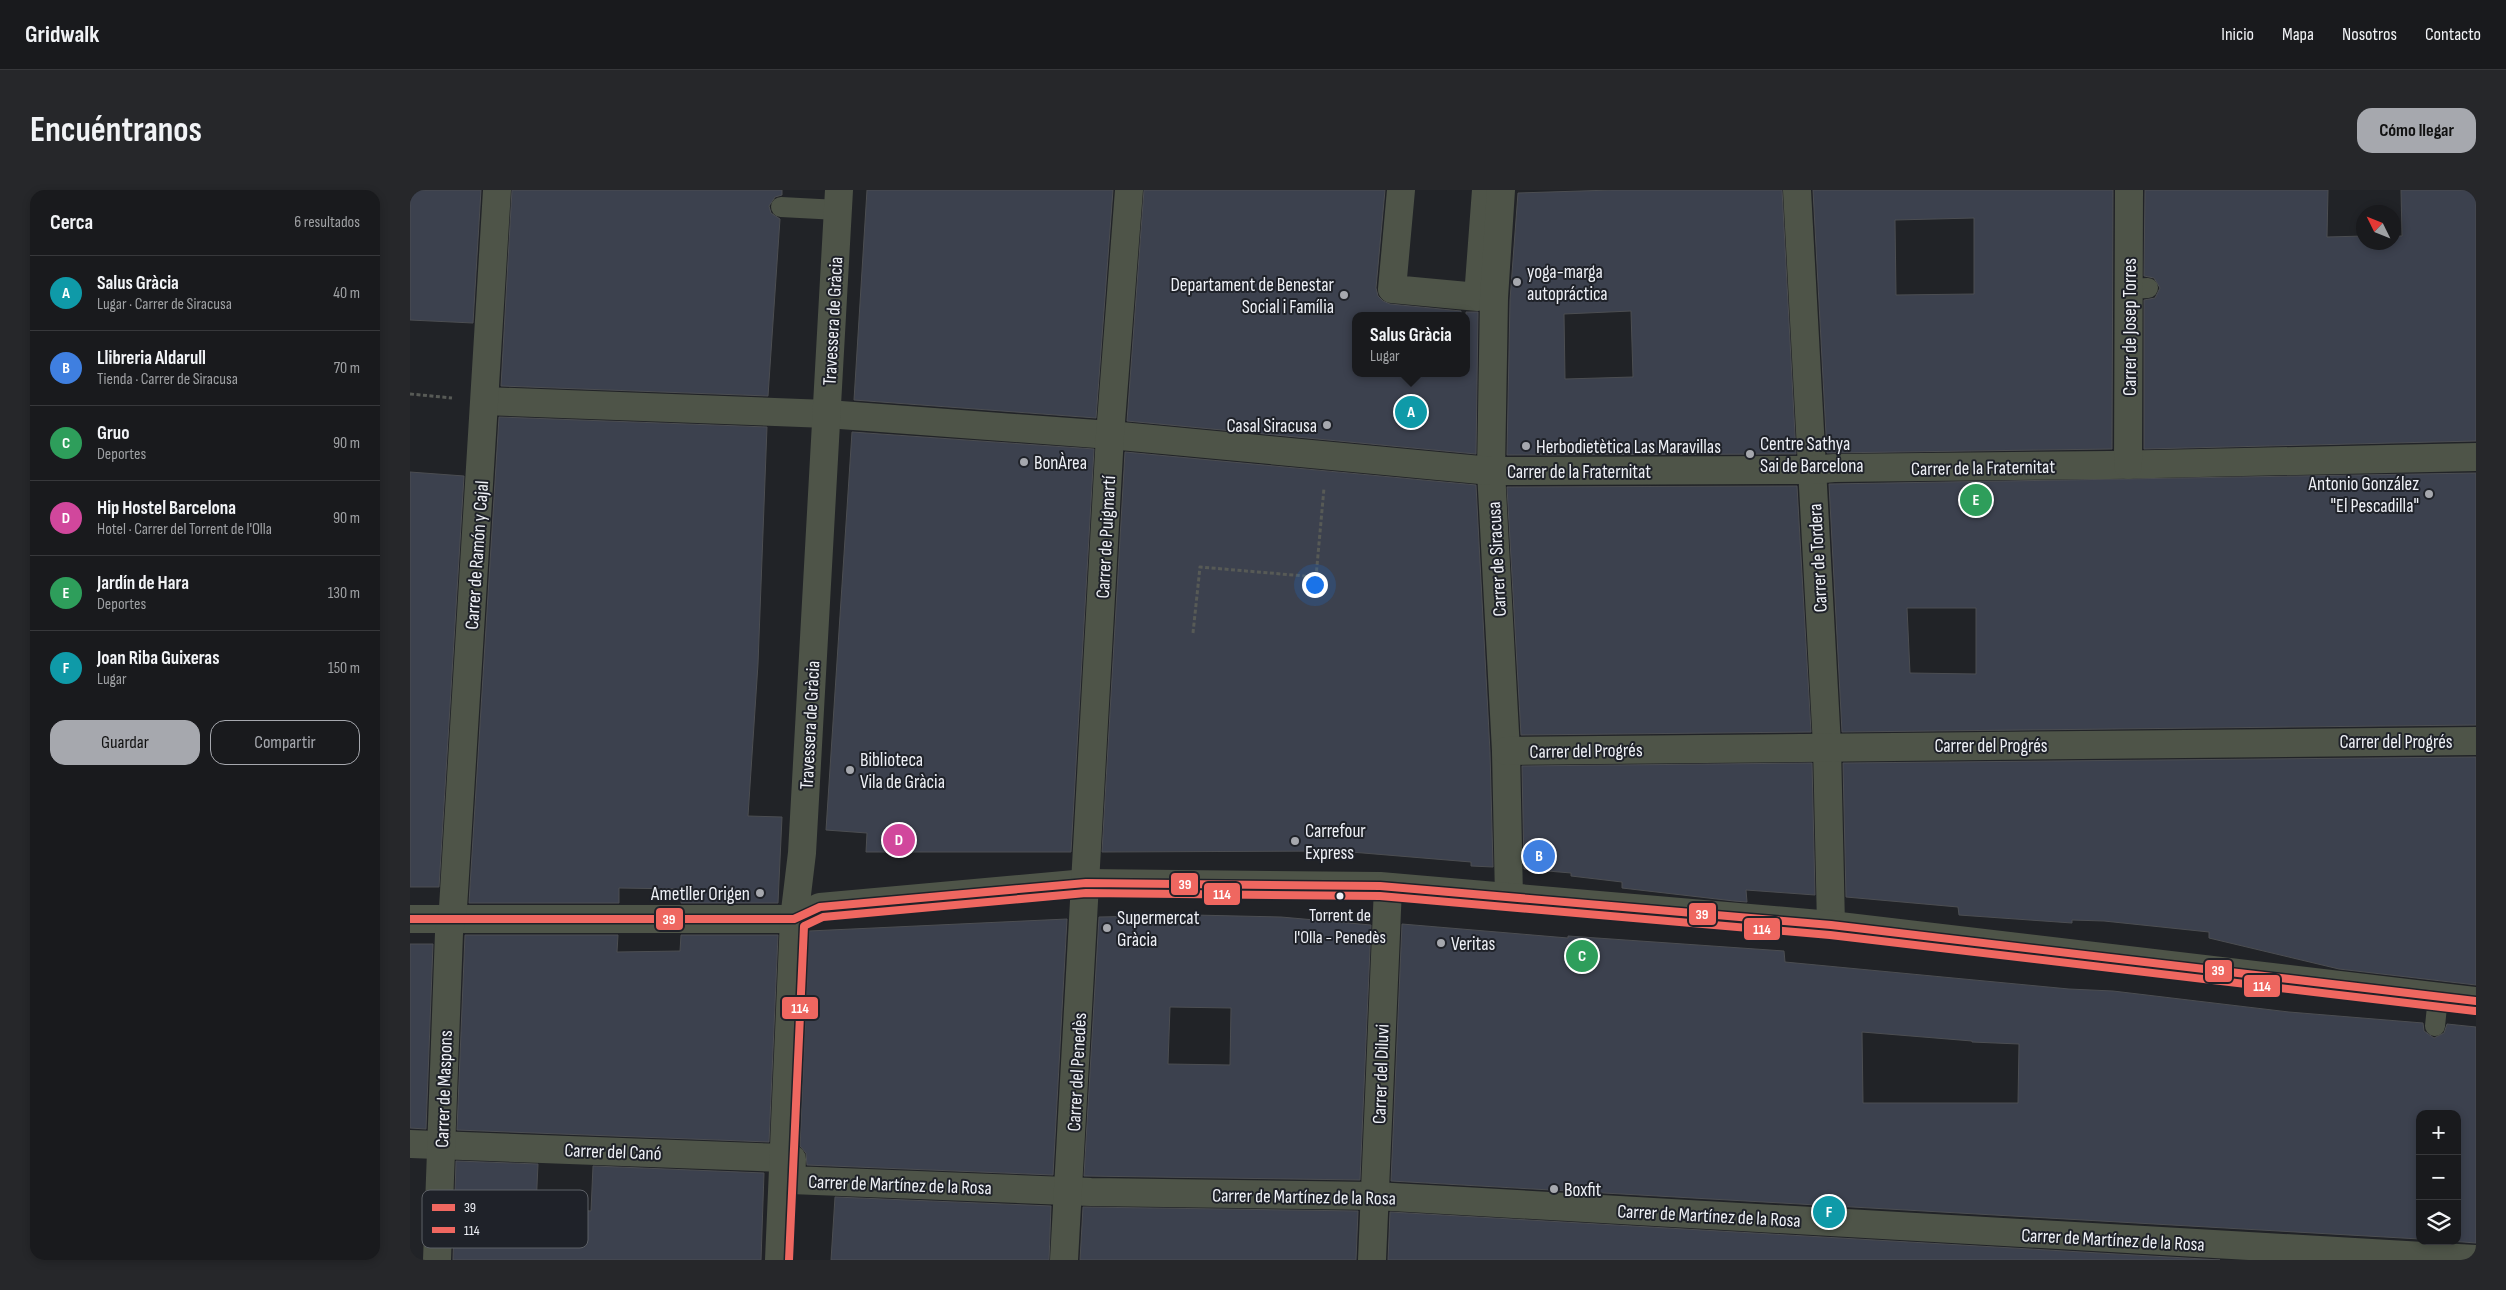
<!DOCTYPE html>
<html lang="es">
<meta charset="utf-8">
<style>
:root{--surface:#191a1d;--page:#26272a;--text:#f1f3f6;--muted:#9fa1a4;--line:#37383b;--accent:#a6a8ae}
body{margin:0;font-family:"Sofia Sans Condensed",sans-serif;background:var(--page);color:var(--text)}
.controls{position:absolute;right:15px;bottom:15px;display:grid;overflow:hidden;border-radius:10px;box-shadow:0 2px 8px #0003}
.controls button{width:45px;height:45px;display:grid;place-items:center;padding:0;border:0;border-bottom:1px solid var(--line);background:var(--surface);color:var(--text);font:25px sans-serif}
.compass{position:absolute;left:1946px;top:15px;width:45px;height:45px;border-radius:50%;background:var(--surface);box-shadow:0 2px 8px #0003;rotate:313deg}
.you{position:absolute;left:904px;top:394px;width:18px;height:18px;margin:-12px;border:4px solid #fff;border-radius:50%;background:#1a73e8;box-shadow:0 0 0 8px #1a73e833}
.badge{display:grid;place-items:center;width:32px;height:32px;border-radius:50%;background:var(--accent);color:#fff;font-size:16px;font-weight:700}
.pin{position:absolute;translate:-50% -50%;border:2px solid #fff;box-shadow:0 1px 5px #0006}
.popup{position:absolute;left:942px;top:122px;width:118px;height:65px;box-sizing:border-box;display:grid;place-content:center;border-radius:10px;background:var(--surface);filter:drop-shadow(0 1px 4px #0005);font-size:16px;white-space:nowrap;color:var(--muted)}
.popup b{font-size:19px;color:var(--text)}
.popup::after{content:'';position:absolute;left:50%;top:100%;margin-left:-10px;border:10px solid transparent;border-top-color:var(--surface)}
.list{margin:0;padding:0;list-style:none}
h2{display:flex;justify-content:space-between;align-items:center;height:65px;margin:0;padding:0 20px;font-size:21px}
h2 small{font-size:16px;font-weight:400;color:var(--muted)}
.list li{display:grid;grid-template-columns:32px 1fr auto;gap:15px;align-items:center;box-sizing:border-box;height:75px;padding:0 20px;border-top:1px solid var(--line)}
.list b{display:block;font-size:19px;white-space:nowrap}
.list p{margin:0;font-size:16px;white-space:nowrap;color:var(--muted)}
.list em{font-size:16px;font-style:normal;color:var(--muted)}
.actions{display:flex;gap:10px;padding:15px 20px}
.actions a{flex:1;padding:11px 0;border:1px solid var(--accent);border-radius:15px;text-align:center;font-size:18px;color:var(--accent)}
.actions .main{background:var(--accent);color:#111}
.icon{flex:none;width:28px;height:28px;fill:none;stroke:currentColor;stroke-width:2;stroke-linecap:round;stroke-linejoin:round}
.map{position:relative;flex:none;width:2066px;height:1070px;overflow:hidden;border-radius:15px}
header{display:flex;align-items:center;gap:30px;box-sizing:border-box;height:70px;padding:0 25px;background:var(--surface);border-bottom:1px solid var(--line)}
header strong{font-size:24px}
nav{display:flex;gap:28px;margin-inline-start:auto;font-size:18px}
.intro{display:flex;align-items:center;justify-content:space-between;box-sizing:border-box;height:120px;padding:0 30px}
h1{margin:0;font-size:35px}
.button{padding:12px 22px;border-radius:15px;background:var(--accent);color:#111;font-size:18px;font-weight:700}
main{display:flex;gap:30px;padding:0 30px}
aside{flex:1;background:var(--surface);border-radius:15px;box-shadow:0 2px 8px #0003}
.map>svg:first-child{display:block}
.building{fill:#3c414e;stroke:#4c4e52;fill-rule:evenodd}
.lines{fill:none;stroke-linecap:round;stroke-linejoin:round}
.path{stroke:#575a56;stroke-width:3;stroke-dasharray:4 2.5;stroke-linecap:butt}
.service{stroke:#4e5448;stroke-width:20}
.pedestrian{stroke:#4e5448;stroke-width:28}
.minor{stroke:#4e5448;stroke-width:28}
.tertiary{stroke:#4e5448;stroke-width:28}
.bus-1-casing{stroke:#1f2229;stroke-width:11}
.bus-2-casing{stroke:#1f2229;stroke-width:11}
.bus-1{stroke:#ef6760;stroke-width:8}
.bus-2{stroke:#ef6760;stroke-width:8}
.poi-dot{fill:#a6a8ae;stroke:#1f2229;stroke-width:2}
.bus-dot{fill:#eef0f6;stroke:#1f2229;stroke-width:2}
.labels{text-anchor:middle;stroke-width:4;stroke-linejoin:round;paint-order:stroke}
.bus-label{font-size:18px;fill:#eef0f6;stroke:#1f2229}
.poi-label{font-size:19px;fill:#eef0f6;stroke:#1f2229;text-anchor:start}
.street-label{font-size:19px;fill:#eef0f6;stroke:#1f2229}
.key{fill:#1f2229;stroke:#5d6066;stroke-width:1}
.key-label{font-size:14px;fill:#eef0f6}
.line-badge{stroke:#1f2229;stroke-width:2}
.badge-label{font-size:14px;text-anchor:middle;font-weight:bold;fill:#fff}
</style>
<header>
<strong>Gridwalk</strong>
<nav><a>Inicio</a><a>Mapa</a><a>Nosotros</a><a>Contacto</a></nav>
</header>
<div class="intro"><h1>Encuéntranos</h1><a class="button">Cómo llegar</a></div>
<main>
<aside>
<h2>Cerca<small>6 resultados</small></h2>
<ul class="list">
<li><span class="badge" style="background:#0f9aa8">A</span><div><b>Salus Gràcia</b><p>Lugar · Carrer de Siracusa</p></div><em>40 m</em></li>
<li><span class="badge" style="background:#3f7fe0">B</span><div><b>Llibreria Aldarull</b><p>Tienda · Carrer de Siracusa</p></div><em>70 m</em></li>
<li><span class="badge" style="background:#2e9e5b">C</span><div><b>Gruo</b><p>Deportes</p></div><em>90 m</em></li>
<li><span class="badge" style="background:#d1479c">D</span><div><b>Hip Hostel Barcelona</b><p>Hotel · Carrer del Torrent de l'Olla</p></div><em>90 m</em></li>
<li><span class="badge" style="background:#2e9e5b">E</span><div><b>Jardín de Hara</b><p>Deportes</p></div><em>130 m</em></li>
<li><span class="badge" style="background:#0f9aa8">F</span><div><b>Joan Riba Guixeras</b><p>Lugar</p></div><em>150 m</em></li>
</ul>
<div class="actions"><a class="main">Guardar</a><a>Compartir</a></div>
</aside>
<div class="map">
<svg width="2066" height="1070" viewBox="0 0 2066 1070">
<rect width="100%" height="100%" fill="#212327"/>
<g class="building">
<polygon points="0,0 71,0 63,133 0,130"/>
<polygon points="102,0 372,0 372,5 365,7 359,16 361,23 370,29 358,206 91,196"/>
<polygon points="457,0 703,0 686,228 444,210"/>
<polygon points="734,0 975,0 966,98 968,106 973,111 980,114 1051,121 1051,126 946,126 946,183 1056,183 1056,122 1068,122 1066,264 717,231"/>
<path d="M1202,0H1372L1386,264L1097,265L1100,110L1108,3ZM1221,121L1223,187L1155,189L1154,124Z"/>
<path d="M1403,0H1703L1702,259L1417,263ZM1564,28V104L1486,105L1485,30Z"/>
<polygon points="1735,0 1918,0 1917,47 1954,46 1954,52 1984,52 1984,46 1992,46 1991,0 2066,0 2066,251 1734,259 1734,110 1745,108 1750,98 1744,88 1734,86"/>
<polygon points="89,227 357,237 348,474 338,626 372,627 368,713 271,713 272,699 209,698 209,713 59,713"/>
<polygon points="442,242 684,259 661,662 456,662 457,643 416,640"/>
<polygon points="715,262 1066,295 1080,562 1083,677 1061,676 1061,672 929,661 692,662"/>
<polygon points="0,282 54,286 29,697 0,697"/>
<path d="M2066,283V535L1432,542L1419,294ZM1497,418H1566V484L1500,483Z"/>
<polygon points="1387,296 1401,542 1111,545 1097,297"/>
<polygon points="2066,567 2066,795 1929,779 1799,748 1799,742 1694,731 1662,730 1662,733 1549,725 1548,717 1436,707 1433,573"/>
<polygon points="1402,573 1405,705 1336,700 1337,712 1324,711 1212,698 1212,692 1161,686 1161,683 1114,679 1112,576"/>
<path d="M784,725L871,727L961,735L950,990L674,986L689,727ZM760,817L821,818L820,875L758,874Z"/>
<polygon points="657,729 643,985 397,975 396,963 390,956 399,741"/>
<path d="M992,734L1158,748V746L1374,761L1375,772L1659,799L1703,801L1879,822L2013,833L2014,841L2024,848L2034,843L2037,834L2066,837V1053L2040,1051H2047V924H2010V1049L981,991ZM1452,842L1562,851V852L1609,854L1608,913H1453Z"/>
<polygon points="55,745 208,745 207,762 270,761 271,745 368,745 359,952 47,940"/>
<polygon points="0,754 23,754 16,939 0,938"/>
<polygon points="46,971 128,974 126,1018 181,1021 183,976 354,983 351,1070 43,1070"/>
<polygon points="425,1007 641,1016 639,1070 421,1070"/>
<polygon points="673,1017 948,1021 946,1070 670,1070"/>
<polygon points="980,1022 1810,1070 978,1070"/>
</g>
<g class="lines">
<g class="path">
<polyline points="0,204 42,208"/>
<polyline points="783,443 790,377 906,387 914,298"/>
</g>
<g class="service">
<polyline points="371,17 428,20"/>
<polyline points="1719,99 1738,98"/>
<polyline points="2025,836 2028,807"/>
</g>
<g class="pedestrian">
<polyline points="991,0 982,99 1068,107 1076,0"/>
<polyline points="417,224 700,245"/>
<polyline points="0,954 375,968"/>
</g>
<g class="minor">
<polyline points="1091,0 1084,108 1081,281 1096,561 1099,708"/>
<polyline points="1387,0 1417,556 1421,735"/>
<polyline points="75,211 417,224"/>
<polyline points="700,245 1081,281 1402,280 1424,278 1700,275 2066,267"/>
<polyline points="1718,275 1719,0"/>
<polyline points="1096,561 2066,551"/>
<polyline points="0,729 384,729 410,717 676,693 970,696 1421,735 2066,811"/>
<polyline points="375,968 382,969 381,990 681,1002 965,1006 2066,1069"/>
<polyline points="27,1070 39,743 43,718 87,0"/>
<polyline points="654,1070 700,245 719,0"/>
<polyline points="962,1070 978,697"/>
</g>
<polyline class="tertiary" points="369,1070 384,729 392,663 429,0"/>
<g class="bus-1-casing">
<polyline id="bus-1" points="0,729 384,729 410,717 676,693 970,696 1421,735 2066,811"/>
</g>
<g class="bus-2-casing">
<polyline id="bus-2" points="379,1070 394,736 413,727 676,703 970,706 1420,745 2065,821"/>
</g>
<use href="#bus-1" class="bus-1"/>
<use href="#bus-2" class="bus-2"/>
</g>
<g class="poi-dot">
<circle cx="1107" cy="92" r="5"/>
<circle cx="934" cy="105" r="5"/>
<circle cx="917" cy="235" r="5"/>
<circle cx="1116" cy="256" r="5"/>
<circle cx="1340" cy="264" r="5"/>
<circle cx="614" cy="272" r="5"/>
<circle cx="2019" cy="304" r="5"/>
<circle cx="440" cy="580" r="5"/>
<circle cx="885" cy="651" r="5"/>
<circle cx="350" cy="703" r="5"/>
<circle cx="697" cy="738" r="5"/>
<circle cx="1031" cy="753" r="5"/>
<circle cx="1144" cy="999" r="5"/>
</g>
<circle class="bus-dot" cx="930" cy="706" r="4.5"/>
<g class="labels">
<g class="bus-label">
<text x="930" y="731">Torrent de<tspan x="930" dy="22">l'Olla - Penedès</tspan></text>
</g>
<g class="poi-label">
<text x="1117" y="88">yoga-marga<tspan x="1117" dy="22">autopráctica</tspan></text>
<text x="924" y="101" text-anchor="end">Departament de Benestar<tspan x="924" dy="22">Social i Família</tspan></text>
<text x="907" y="242" text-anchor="end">Casal Siracusa</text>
<text x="1350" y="260">Centre Sathya<tspan x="1350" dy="22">Sai de Barcelona</tspan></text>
<text x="1126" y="263">Herbodietètica Las Maravillas</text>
<text x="624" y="279">BonÀrea</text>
<text x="2009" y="300" text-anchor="end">Antonio González<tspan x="2009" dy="22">"El Pescadilla"</tspan></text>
<text x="450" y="576">Biblioteca<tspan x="450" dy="22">Vila de Gràcia</tspan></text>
<text x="895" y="647">Carrefour<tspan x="895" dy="22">Express</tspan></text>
<text x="340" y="710" text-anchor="end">Ametller Origen</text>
<text x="707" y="734">Supermercat<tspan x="707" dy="22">Gràcia</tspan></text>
<text x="1041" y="760">Veritas</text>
<text x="1154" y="1006">Boxfit</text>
</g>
<g class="street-label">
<text transform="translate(422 131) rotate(-87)" y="7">Travessera de Gràcia</text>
<text transform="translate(1719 137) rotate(-90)" y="7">Carrer de Josep Torres</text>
<text transform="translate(1573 277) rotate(-1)" y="7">Carrer de la Fraternitat</text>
<text x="1169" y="288">Carrer de la Fraternitat</text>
<text transform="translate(695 347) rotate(-87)" y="7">Carrer de Puigmartí</text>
<text transform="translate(66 365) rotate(-86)" y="7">Carrer de Ramón y Cajal</text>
<text transform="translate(1407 368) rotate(-93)" y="7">Carrer de Tordera</text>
<text transform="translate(1086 369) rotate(-93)" y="7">Carrer de Siracusa</text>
<text transform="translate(399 535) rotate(-87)" y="7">Travessera de Gràcia</text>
<text x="1986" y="558">Carrer del Progrés</text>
<text x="1581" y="562">Carrer del Progrés</text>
<text transform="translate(1176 560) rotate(-1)" y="7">Carrer del Progrés</text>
<text transform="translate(666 882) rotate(-87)" y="7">Carrer del Penedès</text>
<text transform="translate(970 884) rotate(-88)" y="7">Carrer del Diluvi</text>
<text transform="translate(33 899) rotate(-88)" y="7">Carrer de Maspons</text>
<text transform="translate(203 961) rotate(2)" y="7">Carrer del Canó</text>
<text transform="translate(490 994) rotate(2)" y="7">Carrer de Martínez de la Rosa</text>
<text transform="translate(894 1006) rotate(1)" y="7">Carrer de Martínez de la Rosa</text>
<text transform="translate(1299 1025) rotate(3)" y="7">Carrer de Martínez de la Rosa</text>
<text transform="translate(1703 1049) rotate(3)" y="7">Carrer de Martínez de la Rosa</text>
</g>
</g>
<rect x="12" y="1000" width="166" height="58" rx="8" class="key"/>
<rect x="22" y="1014" width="23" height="7" fill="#ef6760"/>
<rect x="22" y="1037" width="23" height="6" fill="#ef6760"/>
<g class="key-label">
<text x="54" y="1022">39</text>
<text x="54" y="1045">114</text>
</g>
<g class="line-badge">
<rect x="760" y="682" width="29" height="24" rx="5" fill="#ef6760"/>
<rect x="793" y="692" width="38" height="24" rx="5" fill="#ef6760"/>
<rect x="1278" y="712" width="29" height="24" rx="5" fill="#ef6760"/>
<rect x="245" y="717" width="29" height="24" rx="5" fill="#ef6760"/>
<rect x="1333" y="727" width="38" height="24" rx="5" fill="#ef6760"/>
<rect x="1794" y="769" width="29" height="24" rx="5" fill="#ef6760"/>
<rect x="1833" y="784" width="38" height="24" rx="5" fill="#ef6760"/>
<rect x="371" y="806" width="38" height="24" rx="5" fill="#ef6760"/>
</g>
<g class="badge-label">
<text x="775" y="699">39</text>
<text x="812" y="709">114</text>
<text x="1292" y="729">39</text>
<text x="259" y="734">39</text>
<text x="1352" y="744">114</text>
<text x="1808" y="785">39</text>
<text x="1852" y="801">114</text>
<text x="390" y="823">114</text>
</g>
</svg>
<div class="controls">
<button>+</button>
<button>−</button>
<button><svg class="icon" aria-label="layers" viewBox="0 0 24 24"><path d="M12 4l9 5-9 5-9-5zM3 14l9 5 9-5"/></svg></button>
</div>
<svg class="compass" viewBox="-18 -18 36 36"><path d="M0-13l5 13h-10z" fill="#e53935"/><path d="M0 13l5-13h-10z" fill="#9fa1a4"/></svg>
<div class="you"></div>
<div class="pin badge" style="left:1001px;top:222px;background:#0f9aa8">A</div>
<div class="popup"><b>Salus Gràcia</b>Lugar</div>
<div class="pin badge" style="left:1129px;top:666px;background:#3f7fe0">B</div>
<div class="pin badge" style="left:1172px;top:766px;background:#2e9e5b">C</div>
<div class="pin badge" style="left:489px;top:650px;background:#d1479c">D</div>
<div class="pin badge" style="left:1566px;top:310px;background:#2e9e5b">E</div>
<div class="pin badge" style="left:1419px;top:1022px;background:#0f9aa8">F</div>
</div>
</main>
